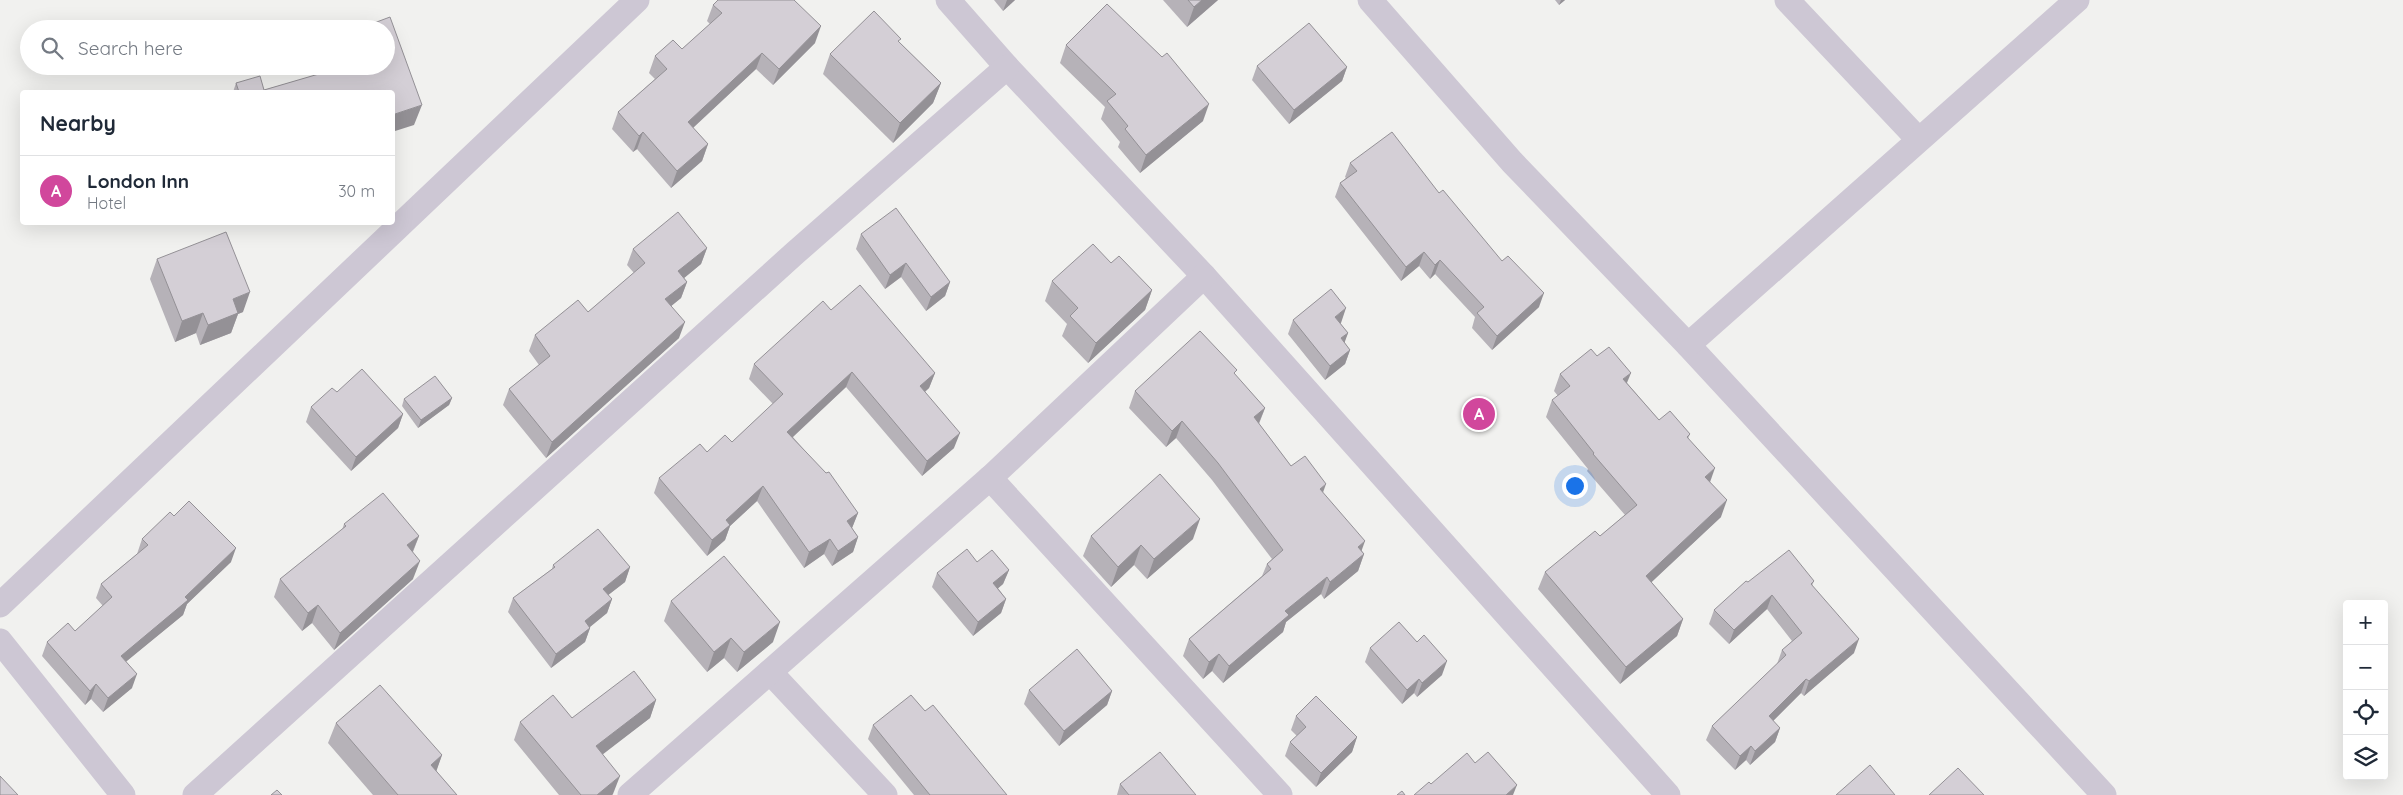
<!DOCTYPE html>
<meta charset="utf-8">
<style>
:root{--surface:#fff;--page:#f2f2f3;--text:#1f2937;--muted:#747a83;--line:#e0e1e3;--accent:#842bcf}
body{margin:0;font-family:Quicksand,sans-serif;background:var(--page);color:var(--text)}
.controls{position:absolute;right:15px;bottom:15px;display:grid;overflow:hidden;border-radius:5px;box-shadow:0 5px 20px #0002}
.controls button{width:45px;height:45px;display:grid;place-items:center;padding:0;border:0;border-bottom:1px solid var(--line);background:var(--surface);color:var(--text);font:25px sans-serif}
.you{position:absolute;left:1574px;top:485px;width:18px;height:18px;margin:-12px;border:4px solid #fff;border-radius:50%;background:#1a73e8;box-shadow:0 0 0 8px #1a73e833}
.badge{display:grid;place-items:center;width:32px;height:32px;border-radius:50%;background:var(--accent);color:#fff;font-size:16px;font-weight:700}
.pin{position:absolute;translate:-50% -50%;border:2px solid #fff;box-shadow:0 1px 5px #0006}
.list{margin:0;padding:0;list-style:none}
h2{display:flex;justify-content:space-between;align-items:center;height:65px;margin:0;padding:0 20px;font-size:21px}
h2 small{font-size:16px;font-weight:400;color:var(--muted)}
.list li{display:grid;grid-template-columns:32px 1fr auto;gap:15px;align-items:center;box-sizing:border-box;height:70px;padding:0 20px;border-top:1px solid var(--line)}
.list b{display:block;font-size:19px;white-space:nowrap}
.list p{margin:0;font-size:16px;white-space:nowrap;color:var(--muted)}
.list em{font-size:16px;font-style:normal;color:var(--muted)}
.icon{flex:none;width:28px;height:28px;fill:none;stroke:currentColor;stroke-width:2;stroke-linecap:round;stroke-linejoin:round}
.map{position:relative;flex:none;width:2403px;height:795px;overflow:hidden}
.search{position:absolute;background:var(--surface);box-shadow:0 5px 20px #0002;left:20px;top:20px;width:375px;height:55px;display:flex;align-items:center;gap:12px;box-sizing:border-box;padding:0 18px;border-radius:28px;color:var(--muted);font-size:19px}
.panel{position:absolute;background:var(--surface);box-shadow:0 5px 20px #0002;left:20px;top:90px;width:375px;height:135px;border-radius:5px}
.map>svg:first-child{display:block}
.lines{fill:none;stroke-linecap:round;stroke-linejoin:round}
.minor{stroke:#cdc7d4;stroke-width:25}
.wall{fill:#b6b2b8}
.shaded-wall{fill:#949196}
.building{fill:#d4cfd6;stroke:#949196}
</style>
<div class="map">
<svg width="2403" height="795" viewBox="0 0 2403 795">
<rect width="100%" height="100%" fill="#f1f1ef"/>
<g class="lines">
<g class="minor">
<polyline points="948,0 1007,67 1204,276 1668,795"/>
<polyline points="1370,0 1512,162 1688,345 2104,795"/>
<polyline points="1787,0 1918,139"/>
<polyline points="1688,345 2077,0"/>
<polyline points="990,478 1280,795"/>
<polyline points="0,605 637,0"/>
<polyline points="0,641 123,795"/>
<polyline points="770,672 885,795"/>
<polyline points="195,795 795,253 1007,67"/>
<polyline points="630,795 990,478 1204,276"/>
</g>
</g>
<g class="wall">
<polygon points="994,0 1015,0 1003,11"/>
<polygon points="1163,0 1218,0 1187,27"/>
<polygon points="1555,0 1565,0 1559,5"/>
<polygon points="713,5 815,43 773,85 756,69 693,128 708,144 702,161 671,188 637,149 633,152 612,129 618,112 655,79 649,73 655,56 682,49 710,24 707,21"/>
<polygon points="900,43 941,83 933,103 893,143 823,74 830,54"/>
<polygon points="1066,45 1203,121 1140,173 1118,147 1120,142 1101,119 1105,107 1060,63"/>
<polygon points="333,66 386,66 414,125 392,92 233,92 236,83 264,90 334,70"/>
<polygon points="1257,66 1347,67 1342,81 1289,124 1252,80"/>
<polygon points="1350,163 1439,193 1539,307 1492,350 1472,328 1475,317 1435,274 1430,279 1419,266 1401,281 1335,197 1340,183 1346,178 1345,177"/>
<polygon points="861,234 950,282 945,296 926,311 901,277 885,289 856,249"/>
<polygon points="707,248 701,264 684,278 687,282 681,298 671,306 679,338 546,458 503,405 509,389 539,365 529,351 535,335 588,312 634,273 627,265 633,249"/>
<polygon points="157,259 243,312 238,314 231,333 200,345 196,333 175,342 150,279"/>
<polygon points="1111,263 1152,290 1145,310 1088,363 1062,336 1067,324 1045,301 1052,281"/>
<polygon points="831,310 935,373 929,388 925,392 954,448 922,476 846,387 793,437 858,513 852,528 858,537 853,552 832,566 824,554 804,568 757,501 730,526 725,540 707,556 654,493 659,478 707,452 732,442 773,404 749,379 754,364"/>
<polygon points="1293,320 1341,323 1340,323 1348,333 1344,342 1350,350 1345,364 1325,380 1288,334"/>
<polygon points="1560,374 1627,383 1659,420 1690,434 1688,439 1710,482 1721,517 1651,582 1683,619 1677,636 1620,684 1538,589 1545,572 1600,536 1625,515 1587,471 1588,469 1546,417 1552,400 1558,396 1554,391"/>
<polygon points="1235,375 1265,408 1259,424 1291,466 1323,493 1364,554 1358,571 1324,599 1321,594 1286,622 1283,632 1223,683 1212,671 1203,679 1183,656 1189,639 1262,576 1267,564 1272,559 1212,480 1176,438 1166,447 1129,408 1135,391"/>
<polygon points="337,392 403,414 398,428 351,471 306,422 311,407"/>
<polygon points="452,398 449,405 418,428 402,406 404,399"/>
<polygon points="174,516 231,562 187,604 183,615 126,661 132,688 103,712 91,699 85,705 42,656 47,642 75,631 103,606 96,598 101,584 137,554 142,539"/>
<polygon points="344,524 419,536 413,552 413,579 334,650 312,623 302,631 274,597 280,579 342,530"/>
<polygon points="1091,536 1193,539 1147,579 1134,565 1111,587 1083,556"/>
<polygon points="977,562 1009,570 1003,584 998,588 1006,599 1001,613 973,636 932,587 937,573"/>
<polygon points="553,565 630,567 625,582 608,595 612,599 607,613 590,627 590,628 585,642 551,668 508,612 513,598 552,569"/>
<polygon points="1814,581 1812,586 1854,653 1804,696 1801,693 1773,721 1780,728 1775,742 1750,765 1746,760 1735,770 1706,740 1712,726 1777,664 1782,650 1792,641 1767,609 1729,644 1709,624 1714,610 1748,582"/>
<polygon points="671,601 773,642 737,672 724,658 707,672 664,621"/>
<polygon points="1370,648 1442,675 1417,697 1414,693 1402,704 1365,662"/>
<polygon points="1029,690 1112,691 1107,705 1059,746 1024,704"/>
<polygon points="656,700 650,718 602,754 613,794 612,795 559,795 514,740 520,722 572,718"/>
<polygon points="925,711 1007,795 914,795 868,739 873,725"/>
<polygon points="1296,716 1357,737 1352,752 1316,787 1285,756 1290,742 1297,736 1291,730"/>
<polygon points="336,723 442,755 436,771 457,795 373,795 328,743"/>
<polygon points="1120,784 1196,795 1117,795"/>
</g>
<g class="shaded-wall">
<polygon points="1007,0 1015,0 1003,11"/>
<polygon points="1202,0 1218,0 1187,27 1194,7"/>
<polygon points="1561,0 1565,0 1559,5"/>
<polygon points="821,26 815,43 773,85 779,69"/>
<polygon points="762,53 756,69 682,138 688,122"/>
<polygon points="1347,67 1342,81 1289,124 1294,110"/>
<polygon points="941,83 933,103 893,143 900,123"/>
<polygon points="1209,104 1203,121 1140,173 1146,155"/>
<polygon points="422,105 414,125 392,132 392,115"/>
<polygon points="643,132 637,149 633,152 639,136"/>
<polygon points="708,144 702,161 671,188 677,171"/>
<polygon points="707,248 701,264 672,288 678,271"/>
<polygon points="1424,252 1419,266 1401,281 1406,267"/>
<polygon points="1440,260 1435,274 1430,279 1435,265"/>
<polygon points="906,263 901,277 885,289 890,275"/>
<polygon points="687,282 681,298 659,316 665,299"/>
<polygon points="950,282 945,296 926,311 931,297"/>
<polygon points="1152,290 1145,310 1088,363 1096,343"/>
<polygon points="250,292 243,312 238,314 231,333 200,345 208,325 233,299"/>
<polygon points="1544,293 1539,307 1492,350 1497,336"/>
<polygon points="1346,308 1341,323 1330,331 1335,317"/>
<polygon points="203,313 196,333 175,342 182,321"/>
<polygon points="685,322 679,338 546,458 552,442"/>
<polygon points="1348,333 1343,347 1341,338"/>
<polygon points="1350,350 1345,364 1325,380 1330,366"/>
<polygon points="852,372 846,387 782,447 787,432"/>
<polygon points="935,373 929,388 914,401 920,386"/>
<polygon points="1631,373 1624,390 1623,379"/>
<polygon points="452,398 449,405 418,428 421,420"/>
<polygon points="1265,408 1258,425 1254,417"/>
<polygon points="403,414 398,428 351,471 356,457"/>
<polygon points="1182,421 1176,438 1166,447 1172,431"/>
<polygon points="960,433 954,448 922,476 927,461"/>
<polygon points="1715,468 1709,485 1705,477"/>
<polygon points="1326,484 1320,501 1320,489"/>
<polygon points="763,486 757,501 730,526 725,540 707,556 712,540 726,520"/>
<polygon points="1727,500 1721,517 1640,593 1646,576"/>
<polygon points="858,513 852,528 847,521"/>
<polygon points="1200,519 1193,539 1147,579 1154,559"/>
<polygon points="419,536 412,553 407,545"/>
<polygon points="858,537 853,552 832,566 838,551"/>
<polygon points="830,539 824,554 804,568 809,552"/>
<polygon points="1365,541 1359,558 1358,547"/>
<polygon points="1141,545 1134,565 1111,587 1118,567"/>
<polygon points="236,548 231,562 187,604 183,615 116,670 121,656"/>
<polygon points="1364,554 1358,571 1324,599 1330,582"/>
<polygon points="420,561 413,579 334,650 340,633"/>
<polygon points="630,567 625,582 598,603 603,589"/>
<polygon points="1009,570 1003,584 988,597 993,583"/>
<polygon points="1327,577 1321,594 1286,622 1283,632 1223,683 1229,666 1285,611"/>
<polygon points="1772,595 1767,609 1729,644 1734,630"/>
<polygon points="612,599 607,613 580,635 585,621"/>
<polygon points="1006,599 1001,613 973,636 978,622"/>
<polygon points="318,605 312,623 302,631 308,613"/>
<polygon points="1683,619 1677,636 1620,684 1626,667"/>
<polygon points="780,622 773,642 737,672 744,652"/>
<polygon points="590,628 585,642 551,668 556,654"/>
<polygon points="731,638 724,658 707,672 714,652"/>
<polygon points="1859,639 1854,653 1804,696 1809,681"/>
<polygon points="1219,654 1212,671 1203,679 1209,662"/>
<polygon points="1447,661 1442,675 1417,697 1422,683"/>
<polygon points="137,674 132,688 103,712 108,698"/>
<polygon points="1419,679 1414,693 1402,704 1407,690"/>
<polygon points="1806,679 1801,693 1764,730 1769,716"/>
<polygon points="96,684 91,699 85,705 90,691"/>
<polygon points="1112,691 1107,705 1059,746 1064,731"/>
<polygon points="656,700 650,718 589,765 596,746"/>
<polygon points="1780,728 1775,742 1750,765 1755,751"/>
<polygon points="1357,737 1352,752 1316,787 1321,773"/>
<polygon points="1751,746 1746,760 1735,770 1740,756"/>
<polygon points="442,755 435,775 431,765"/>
<polygon points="620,776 613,794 612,795 597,795"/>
<polygon points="1517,785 1513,795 1506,795"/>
</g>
<g class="building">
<polygon points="718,0 794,0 821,26 779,69 762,53 688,122 708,144 677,171 643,132 639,136 618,112 667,69 655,56 673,40 682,49 722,13 713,5"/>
<polygon points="1188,0 1202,0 1194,7"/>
<polygon points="1107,4 1162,57 1167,53 1209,104 1146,155 1125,129 1128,126 1107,101 1116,94 1066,45"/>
<polygon points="874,11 901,39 898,41 941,83 900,123 830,54"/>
<polygon points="390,17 422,105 392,115 392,92 239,92 236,83 260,76 264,90 346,66 386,66 386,29 358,29"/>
<polygon points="1309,23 1347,67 1294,110 1257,66"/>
<polygon points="1392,132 1439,193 1443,190 1502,261 1508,256 1544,293 1497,336 1477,313 1484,307 1440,260 1435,265 1424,252 1406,267 1340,183 1357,171 1350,163"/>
<polygon points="896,208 950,282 931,297 906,263 890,275 861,234"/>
<polygon points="678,212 707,248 678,271 687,282 665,299 685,322 552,442 509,389 550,356 535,335 578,300 588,312 645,263 633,249"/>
<polygon points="226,232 250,292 233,299 238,313 208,325 203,313 182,321 157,259"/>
<polygon points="1093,244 1111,263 1119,256 1152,290 1096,343 1070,316 1078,308 1052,281"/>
<polygon points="860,285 935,373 920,386 960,433 927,461 852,372 787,432 826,473 829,472 858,513 847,521 858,537 838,551 830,539 809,552 763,486 726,520 730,525 712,540 659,478 700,444 707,452 725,435 732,442 783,394 754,364 823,301 831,310"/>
<polygon points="1331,289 1346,308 1335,317 1348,333 1341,338 1350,350 1330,366 1293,320"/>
<polygon points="1200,331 1237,370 1234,373 1265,408 1254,417 1291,466 1305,456 1326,484 1320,489 1365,541 1358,547 1364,554 1330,582 1327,577 1285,611 1289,615 1229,666 1219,654 1209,662 1189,639 1271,569 1267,564 1283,550 1218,463 1182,421 1172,431 1135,391"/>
<polygon points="1609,347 1631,373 1623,379 1659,420 1670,411 1690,434 1687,437 1715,468 1705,477 1727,500 1646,576 1683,619 1626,667 1545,572 1595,531 1600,536 1637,505 1593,454 1594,453 1552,400 1570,386 1560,374 1591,349 1597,356"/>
<polygon points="362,369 403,414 356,457 311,407 332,388 337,392"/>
<polygon points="435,376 452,398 421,420 404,399"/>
<polygon points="1160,474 1200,519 1154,559 1141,545 1118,567 1091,536"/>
<polygon points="383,493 419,536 407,545 420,561 340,633 318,605 308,613 280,579 346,526 344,524"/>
<polygon points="189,501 236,548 185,597 188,600 121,656 137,674 108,698 96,684 90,691 47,642 68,623 75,631 112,597 101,584 148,545 142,539 170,512 174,516"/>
<polygon points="598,529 630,567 603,589 612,599 585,621 590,628 556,654 513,598 555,567 553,565"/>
<polygon points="967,549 977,562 992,550 1009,570 993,583 1006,599 978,622 937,573"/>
<polygon points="1789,550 1814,581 1811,584 1859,639 1809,681 1806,679 1769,716 1780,728 1755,751 1751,746 1740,756 1712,726 1786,655 1782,650 1802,633 1772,595 1734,630 1714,610 1746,581 1748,582"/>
<polygon points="724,556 780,622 744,652 731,638 714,652 671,601"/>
<polygon points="1399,622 1417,642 1424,635 1447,661 1422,683 1419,679 1407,690 1370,648"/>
<polygon points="1077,649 1112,691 1064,731 1029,690"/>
<polygon points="634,671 656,700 596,746 620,776 597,795 581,795 520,722 553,695 572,718"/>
<polygon points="380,685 442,755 431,765 457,795 398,795 336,723"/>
<polygon points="911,695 925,711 933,705 1007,795 930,795 873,725"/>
<polygon points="1316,696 1357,737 1321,773 1290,742 1306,727 1296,716"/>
<polygon points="1160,752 1196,795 1129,795 1120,784"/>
<polygon points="1488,752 1517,785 1506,795 1414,795 1429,782 1431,784 1467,753 1475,763"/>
<polygon points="1870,765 1895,795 1836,795"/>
<polygon points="1958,768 1984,795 1929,795"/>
<polygon points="0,776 18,795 0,795"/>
<polygon points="277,790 282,795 271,795"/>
<polygon points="1402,791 1405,795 1397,795"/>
</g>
</svg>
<div class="controls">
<button>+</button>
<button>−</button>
<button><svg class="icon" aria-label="locate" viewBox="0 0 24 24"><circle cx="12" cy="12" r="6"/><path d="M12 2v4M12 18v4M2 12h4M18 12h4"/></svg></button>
<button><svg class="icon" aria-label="layers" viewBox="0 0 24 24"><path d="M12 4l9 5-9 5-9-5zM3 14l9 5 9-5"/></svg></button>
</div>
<div class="you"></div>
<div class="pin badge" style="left:1479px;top:414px;background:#d1479c">A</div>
<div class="search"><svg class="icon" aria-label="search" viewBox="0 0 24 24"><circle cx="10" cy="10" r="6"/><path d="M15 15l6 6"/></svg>Search here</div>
<section class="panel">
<h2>Nearby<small></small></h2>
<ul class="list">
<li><span class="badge" style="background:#d1479c">A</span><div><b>London Inn</b><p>Hotel</p></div><em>30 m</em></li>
</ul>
</section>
</div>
